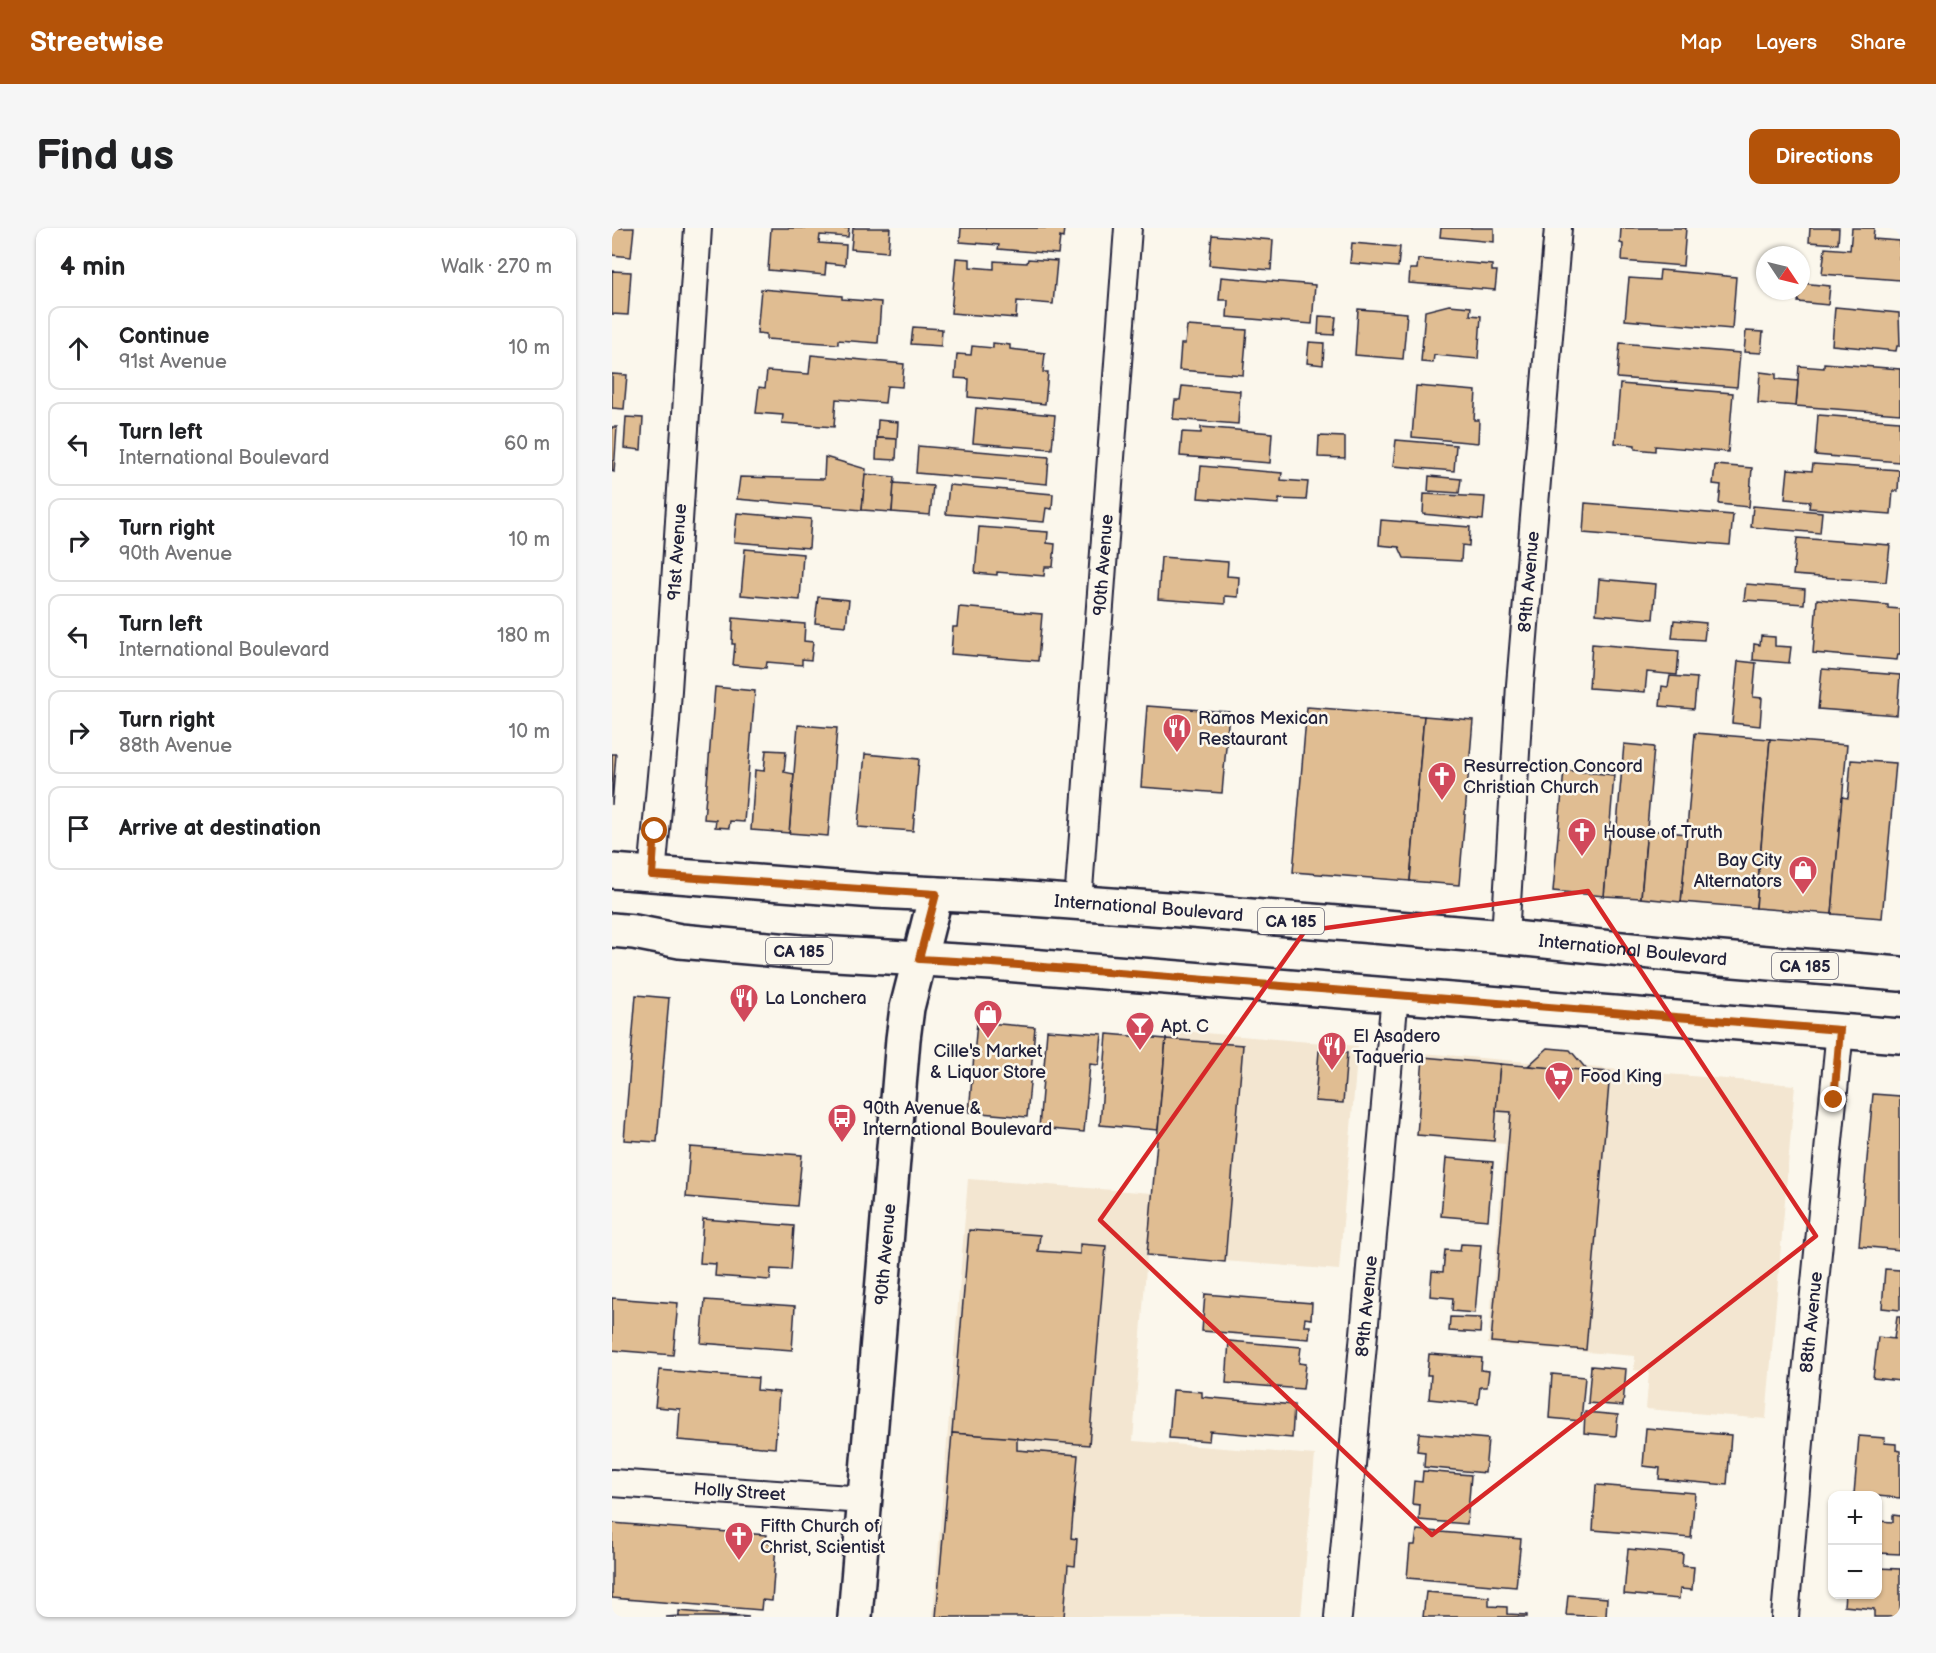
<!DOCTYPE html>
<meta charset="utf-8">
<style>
:root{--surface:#fff;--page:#f6f6f6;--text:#202124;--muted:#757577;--line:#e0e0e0;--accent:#b45309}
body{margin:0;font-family:"Balsamiq Sans",sans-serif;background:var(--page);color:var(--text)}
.controls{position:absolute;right:18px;bottom:18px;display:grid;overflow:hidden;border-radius:12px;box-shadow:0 2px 4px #0004}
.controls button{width:54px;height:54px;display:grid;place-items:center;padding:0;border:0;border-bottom:2px solid var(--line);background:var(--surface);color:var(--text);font:30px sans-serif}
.compass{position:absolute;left:1144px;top:18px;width:54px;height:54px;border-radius:50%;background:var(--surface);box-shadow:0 2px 4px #0004;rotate:125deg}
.stop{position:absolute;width:18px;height:18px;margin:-14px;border:4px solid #b45309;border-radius:50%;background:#fff}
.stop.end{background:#b45309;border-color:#fff;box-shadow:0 2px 6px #0008}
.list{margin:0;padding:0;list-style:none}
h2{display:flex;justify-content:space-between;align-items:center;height:78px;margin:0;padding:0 24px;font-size:26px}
h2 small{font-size:20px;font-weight:400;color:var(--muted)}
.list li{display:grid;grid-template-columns:39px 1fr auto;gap:18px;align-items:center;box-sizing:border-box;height:84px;margin:0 12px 12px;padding:0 12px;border:2px solid var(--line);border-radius:12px}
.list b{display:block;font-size:22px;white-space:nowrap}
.list p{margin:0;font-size:20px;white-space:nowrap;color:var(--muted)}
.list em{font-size:20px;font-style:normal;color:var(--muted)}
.icon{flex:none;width:33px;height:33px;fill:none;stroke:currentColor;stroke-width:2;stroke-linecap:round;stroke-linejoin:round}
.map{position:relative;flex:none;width:1288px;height:1389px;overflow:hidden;border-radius:12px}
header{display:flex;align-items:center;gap:36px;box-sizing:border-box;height:84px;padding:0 30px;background:var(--accent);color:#fff}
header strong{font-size:28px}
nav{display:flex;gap:33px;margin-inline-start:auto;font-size:21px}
.intro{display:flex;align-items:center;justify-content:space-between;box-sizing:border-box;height:144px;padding:0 36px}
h1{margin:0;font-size:42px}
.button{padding:15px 27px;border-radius:12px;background:var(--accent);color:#fff;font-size:21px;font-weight:700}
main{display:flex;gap:36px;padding:0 36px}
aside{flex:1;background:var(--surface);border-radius:12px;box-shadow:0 2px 4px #0004}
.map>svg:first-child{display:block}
.built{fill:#f3e6d1}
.building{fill:#e0bd92;stroke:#22223b;stroke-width:1.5}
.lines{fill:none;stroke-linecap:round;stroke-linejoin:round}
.minor-casing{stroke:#22223b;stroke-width:30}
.tertiary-casing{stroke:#22223b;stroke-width:38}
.primary-casing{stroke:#22223b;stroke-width:38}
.minor{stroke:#fbf7ec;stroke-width:26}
.tertiary{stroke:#fbf7ec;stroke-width:33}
.primary{stroke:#fbf7ec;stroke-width:33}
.route{stroke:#b45309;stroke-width:8}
.marked{fill:none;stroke:#d62828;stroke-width:4.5;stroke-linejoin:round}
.labels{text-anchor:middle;stroke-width:5;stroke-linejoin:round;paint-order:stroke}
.shield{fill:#fbf7ec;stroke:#636270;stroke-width:1.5}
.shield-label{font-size:16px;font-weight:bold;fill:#22223b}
.street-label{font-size:18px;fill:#22223b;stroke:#fbf7ec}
.poi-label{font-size:18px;fill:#22223b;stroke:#fbf7ec;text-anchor:start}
</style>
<header>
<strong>Streetwise</strong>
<nav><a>Map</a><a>Layers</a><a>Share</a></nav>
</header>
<div class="intro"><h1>Find us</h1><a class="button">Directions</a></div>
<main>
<aside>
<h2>4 min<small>Walk · 270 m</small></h2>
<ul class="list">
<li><svg class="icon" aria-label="ahead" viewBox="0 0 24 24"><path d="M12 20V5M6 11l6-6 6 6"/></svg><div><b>Continue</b><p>91st Avenue</p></div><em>10 m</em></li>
<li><svg class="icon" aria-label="left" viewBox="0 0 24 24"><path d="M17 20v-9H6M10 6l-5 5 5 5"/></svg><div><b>Turn left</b><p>International Boulevard</p></div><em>60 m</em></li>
<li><svg class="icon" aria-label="right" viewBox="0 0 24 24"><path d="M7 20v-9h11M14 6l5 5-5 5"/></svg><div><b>Turn right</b><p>90th Avenue</p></div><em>10 m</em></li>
<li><svg class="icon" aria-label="left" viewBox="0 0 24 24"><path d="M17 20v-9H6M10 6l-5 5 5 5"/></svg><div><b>Turn left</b><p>International Boulevard</p></div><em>180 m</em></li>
<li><svg class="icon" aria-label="right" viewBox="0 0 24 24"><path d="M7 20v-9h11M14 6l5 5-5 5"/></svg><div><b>Turn right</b><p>88th Avenue</p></div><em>10 m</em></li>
<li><svg class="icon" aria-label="arrive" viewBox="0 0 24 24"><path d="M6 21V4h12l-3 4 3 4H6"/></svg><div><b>Arrive at destination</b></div></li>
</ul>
</aside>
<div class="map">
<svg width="1288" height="1389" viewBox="0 0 1288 1389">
<rect width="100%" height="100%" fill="#fbf7ec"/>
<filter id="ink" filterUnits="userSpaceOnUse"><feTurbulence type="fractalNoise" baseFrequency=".0167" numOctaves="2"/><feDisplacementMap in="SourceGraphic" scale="12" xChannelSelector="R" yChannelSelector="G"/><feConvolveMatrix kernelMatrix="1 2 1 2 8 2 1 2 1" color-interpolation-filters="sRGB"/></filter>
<g filter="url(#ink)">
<g class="built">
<polygon points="557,802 746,818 727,1042 535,1027 521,1213 703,1227 689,1389 321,1389 356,951 540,965"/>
<polygon points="811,825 1183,857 1154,1191 1034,1181 1037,1144 1022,1142 1023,1128 876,1116 893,916 804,908"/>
</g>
<g class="building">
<polygon points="0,0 22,0 19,29 0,27"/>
<polygon points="159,0 237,0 236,9 208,7 207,15 234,17 233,37 214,35 213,47 156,42"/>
<polygon points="241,0 278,0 276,24 239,21"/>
<polygon points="349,0 452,0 451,10 448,9 446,26 386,21 387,17 348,14"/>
<polygon points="829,0 882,0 882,14 828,9"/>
<polygon points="1009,0 1074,0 1071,38 1010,33 1011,16 1008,15"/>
<polygon points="1198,0 1227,0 1226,16 1197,14"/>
<polygon points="1240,0 1262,0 1261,11 1288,13 1288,52 1210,46 1213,20 1238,22"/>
<polygon points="600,7 661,12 659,42 597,37"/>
<polygon points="740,15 788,19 786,39 738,35"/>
<polygon points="344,30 358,31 358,39 382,41 382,33 415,35 416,31 445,33 441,76 405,73 404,90 339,85"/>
<polygon points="806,31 880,37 880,43 885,43 883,62 797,55 798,41 805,41"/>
<polygon points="1048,42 1124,49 1120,101 1013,92 1017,50 1047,52"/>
<polygon points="0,43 19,44 16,87 0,86"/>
<polygon points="609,49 703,57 700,96 615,89 616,72 607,72"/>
<polygon points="1189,55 1218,58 1216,77 1186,74"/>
<polygon points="149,61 230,68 230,71 269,74 266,115 226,112 226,116 154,111 154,106 145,105"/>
<polygon points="837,77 859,79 858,87 869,88 866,131 822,127 821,135 809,134 813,83"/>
<polygon points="1223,79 1287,85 1288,118 1285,118 1284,123 1220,117"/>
<polygon points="746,81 795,85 791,131 743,127"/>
<polygon points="707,88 724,89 722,107 706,106"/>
<polygon points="575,98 635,102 631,147 567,142 569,116 573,116"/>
<polygon points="301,99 330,101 329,118 299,116"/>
<polygon points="1134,103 1151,104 1149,125 1132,124"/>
<polygon points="697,114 712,115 711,137 695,135"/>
<polygon points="381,115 398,117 398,121 433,125 431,144 436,144 433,176 356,169 357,151 343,150 345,126 359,127 360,118 381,120"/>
<polygon points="1008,115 1128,125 1125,159 1005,150"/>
<polygon points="199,127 292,136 290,159 275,158 273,175 224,171 222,199 170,195 171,187 144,185 147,159 153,160 155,143 197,146"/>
<polygon points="1212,135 1288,141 1288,186 1184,178 1187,138 1212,140"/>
<polygon points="1148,144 1164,146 1164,151 1186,153 1184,178 1146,175"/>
<polygon points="0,146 15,147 12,181 0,180"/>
<polygon points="1008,156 1121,165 1116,224 1043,218 1043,223 1023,221 1023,217 1003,215"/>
<polygon points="570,158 628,163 626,196 561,191 563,172 568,172"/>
<polygon points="804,158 864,163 862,192 867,192 866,215 800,209"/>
<polygon points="364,180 443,187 440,221 361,215"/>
<polygon points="1206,187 1287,193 1287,234 1203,227"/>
<polygon points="14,189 31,190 29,222 12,220"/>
<polygon points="266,192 286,194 285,211 265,210"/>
<polygon points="0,199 5,199 2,244 0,243"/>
<polygon points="589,199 660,205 658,235 568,228 570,204 589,205"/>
<polygon points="707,208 733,209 733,230 706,229"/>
<polygon points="265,210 285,211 284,232 264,231"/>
<polygon points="784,212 844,217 842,243 781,238"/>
<polygon points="306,218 437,229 435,256 304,245"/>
<polygon points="213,229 254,241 250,282 125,271 128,249 212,251"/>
<polygon points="1201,236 1287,242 1286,263 1281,263 1279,286 1197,280 1198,273 1173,271 1176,241 1200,243"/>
<polygon points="1103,237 1140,240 1137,279 1107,276 1109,257 1101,256"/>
<polygon points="589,238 670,245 669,252 696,254 694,272 667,271 667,276 586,270"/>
<polygon points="253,246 283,249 280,284 250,282"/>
<polygon points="817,248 849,251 847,265 816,263"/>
<polygon points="282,255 321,258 318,287 280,284"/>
<polygon points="337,257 441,266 440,281 434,280 432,294 334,286"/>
<polygon points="812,266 873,269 871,292 811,286"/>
<polygon points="973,275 1121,287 1118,317 971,305"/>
<polygon points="1141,278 1210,284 1208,305 1139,299"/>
<polygon points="125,285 199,291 197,320 122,314"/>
<polygon points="769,292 858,299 857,318 850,317 849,333 792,330 787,319 767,317"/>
<polygon points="367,299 436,304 435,315 443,316 441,339 433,339 432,348 385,344 385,347 363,345"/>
<polygon points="1185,310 1278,317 1274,354 1181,347"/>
<polygon points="133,321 191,326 188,372 129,367"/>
<polygon points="549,329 616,334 615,348 627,349 626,369 613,368 613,376 546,371"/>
<polygon points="987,351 1044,356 1041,391 984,386"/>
<polygon points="1134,356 1193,361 1192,376 1132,372"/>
<polygon points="206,369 237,372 234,398 203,395"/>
<polygon points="1205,371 1276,377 1276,380 1288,381 1288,426 1286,426 1285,432 1201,425"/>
<polygon points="347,379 430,386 426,433 339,426 341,399 345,399"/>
<polygon points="121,390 193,396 192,413 201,414 199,432 190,431 190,437 155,434 154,440 121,437 123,416 120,416"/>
<polygon points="1062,392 1094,395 1092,412 1060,410"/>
<polygon points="1149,408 1163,409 1163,418 1179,419 1177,435 1141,432 1142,416 1148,417"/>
<polygon points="980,416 1067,423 1065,447 1035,444 1033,464 977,460"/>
<polygon points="1126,433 1144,435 1141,469 1150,470 1148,498 1120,495"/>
<polygon points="1210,441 1288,447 1285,487 1206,481"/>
<polygon points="1058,448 1085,450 1082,481 1048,478 1050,458 1056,459"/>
<polygon points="103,459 143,463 132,594 118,593 117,600 103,599 104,592 92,591"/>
<polygon points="535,478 617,484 610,565 529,559"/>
<polygon points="695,479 812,488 798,653 681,644"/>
<polygon points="812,488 861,492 847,657 798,653"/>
<polygon points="186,497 225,500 216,608 177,605"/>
<polygon points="1083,505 1158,511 1144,680 1069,674"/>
<polygon points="1158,511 1235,517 1220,686 1144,680"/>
<polygon points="1012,516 1042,519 1029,670 992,668 998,597 1005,597"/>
<polygon points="154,522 174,523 172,544 182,546 177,605 139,602 143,542 152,543"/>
<polygon points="0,526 4,526 0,577"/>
<polygon points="253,526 307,531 301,603 246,599"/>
<polygon points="1239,532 1284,535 1270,690 1220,686 1230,569 1236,570"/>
<polygon points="952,542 1002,547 992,668 941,663"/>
<polygon points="1035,602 1075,606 1069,674 1029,670"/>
<polygon points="24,767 57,770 45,914 12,912"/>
<polygon points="365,794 423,799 415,889 357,884"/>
<polygon points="435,802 490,806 487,837 478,836 472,904 427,900"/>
<polygon points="495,806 554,811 546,902 488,897"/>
<polygon points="554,811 631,817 613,1034 535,1027"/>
<polygon points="936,820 958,822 976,843 916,838"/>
<polygon points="707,823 735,825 731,875 703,873"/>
<polygon points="811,829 888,836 882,913 805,907"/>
<polygon points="888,836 998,844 974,1122 879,1114 899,884 884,883"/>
<polygon points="1261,866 1288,868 1288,1022 1247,1018"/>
<polygon points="78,919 190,927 185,978 74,969"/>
<polygon points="834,930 881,934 876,992 829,988"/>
<polygon points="91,991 182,998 179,1042 159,1041 158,1052 103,1048 104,1036 88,1035"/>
<polygon points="357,1002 428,1007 426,1023 468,1026 468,1016 494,1018 477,1217 340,1205"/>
<polygon points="849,1016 869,1017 863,1085 840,1083 841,1070 818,1068 820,1043 831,1044 833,1022 848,1023"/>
<polygon points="1273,1041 1288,1042 1288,1082 1270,1080"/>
<polygon points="593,1066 700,1075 699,1091 693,1090 692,1098 698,1098 697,1111 590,1103"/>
<polygon points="0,1070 66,1075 61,1127 0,1122"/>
<polygon points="93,1072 183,1078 180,1122 89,1115"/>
<polygon points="838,1089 869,1090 868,1105 837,1103"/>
<polygon points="1285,1089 1288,1089 1288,1153 1261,1150 1266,1109 1282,1111"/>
<polygon points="617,1113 689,1119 687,1135 694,1136 691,1161 614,1155"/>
<polygon points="817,1126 870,1130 869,1142 877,1143 875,1159 868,1159 866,1176 817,1171 819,1147 815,1147"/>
<polygon points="979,1138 1014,1141 1011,1178 976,1175"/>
<polygon points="47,1142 146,1150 145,1162 167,1164 163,1220 66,1212 68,1181 43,1179"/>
<polygon points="940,1146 973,1149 969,1193 937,1190"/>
<polygon points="561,1162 590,1164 590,1169 682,1177 680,1210 598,1203 597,1213 557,1210"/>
<polygon points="973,1184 1006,1187 1004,1208 972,1205"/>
<polygon points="1034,1200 1119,1207 1115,1257 1047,1251 1048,1240 1031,1238"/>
<polygon points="340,1205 405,1210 405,1222 466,1227 459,1310 465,1311 463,1338 456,1337 452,1389 324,1389"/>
<polygon points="807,1205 876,1211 873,1245 812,1239 813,1224 805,1223"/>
<polygon points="1247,1208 1273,1210 1272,1215 1284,1216 1284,1222 1288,1223 1288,1270 1242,1266"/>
<polygon points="811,1243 859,1247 855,1296 807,1292 808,1277 800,1276 802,1253 810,1254"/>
<polygon points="984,1257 1083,1265 1079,1310 981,1302"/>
<polygon points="1281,1287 1288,1288 1288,1326 1266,1325 1266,1293 1281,1294"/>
<polygon points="0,1295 155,1307 154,1315 164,1316 160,1373 150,1372 149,1382 0,1370"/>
<polygon points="805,1302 909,1311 904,1359 795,1350 798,1317 803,1317"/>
<polygon points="1016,1321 1071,1326 1070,1338 1082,1339 1080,1362 1068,1361 1067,1371 1012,1366"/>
<polygon points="1266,1340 1288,1341 1288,1389 1262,1389 1262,1381 1232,1378 1233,1366 1266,1366"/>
<polygon points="814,1364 877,1369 877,1378 895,1379 895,1386 915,1387 915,1389 811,1389"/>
<polygon points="956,1367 995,1370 994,1389 954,1387"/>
<polygon points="67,1383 137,1389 54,1389 67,1388"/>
</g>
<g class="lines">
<g class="minor-casing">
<g id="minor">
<path id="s1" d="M40,647L54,493L86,0"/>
<path id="s2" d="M466,675L516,0"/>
<path id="s3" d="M893,709L908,457L946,0"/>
<path id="s4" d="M0,1255L253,1272"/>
<path id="s5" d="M726,1389L783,767"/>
<path id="s6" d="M1173,1389L1193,1156L1228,802"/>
</g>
</g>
<g class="tertiary-casing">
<g id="tertiary">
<path id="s7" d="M243,1389L291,811L295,780L324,666"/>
</g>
</g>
<g class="primary-casing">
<g id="primary">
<path id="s8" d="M0,643L263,663L391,669L568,682L893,709L1098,730L1288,746"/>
<polyline points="0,702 22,704 68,713 189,724 380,735 1288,808"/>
</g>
</g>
<use href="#minor" class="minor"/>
<use href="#tertiary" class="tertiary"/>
<use href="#primary" class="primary"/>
</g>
</g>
<g class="lines" filter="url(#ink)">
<polyline class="route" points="43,603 40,647 324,666 307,731 380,735 1228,802 1222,872"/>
</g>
<path class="marked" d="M976,663L1204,1008L820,1307L488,992L693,703Z"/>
<defs>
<g id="restaurant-pin" transform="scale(1.5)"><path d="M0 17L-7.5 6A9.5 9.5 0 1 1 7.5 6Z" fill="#d1495b" stroke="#fbf7ec"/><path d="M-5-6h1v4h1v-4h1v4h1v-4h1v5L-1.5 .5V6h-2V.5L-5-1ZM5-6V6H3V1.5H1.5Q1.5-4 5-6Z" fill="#fff"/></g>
<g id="church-pin" transform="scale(1.5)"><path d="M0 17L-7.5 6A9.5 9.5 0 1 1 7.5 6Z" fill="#d1495b" stroke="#fbf7ec"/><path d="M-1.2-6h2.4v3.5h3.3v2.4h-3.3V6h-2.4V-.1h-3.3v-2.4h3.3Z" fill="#fff"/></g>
<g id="shop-pin" transform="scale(1.5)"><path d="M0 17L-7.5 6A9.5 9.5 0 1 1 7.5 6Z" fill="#d1495b" stroke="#fbf7ec"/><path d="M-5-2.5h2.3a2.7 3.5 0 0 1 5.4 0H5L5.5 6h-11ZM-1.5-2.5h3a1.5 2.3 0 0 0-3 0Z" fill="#fff"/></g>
<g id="bar-pin" transform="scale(1.5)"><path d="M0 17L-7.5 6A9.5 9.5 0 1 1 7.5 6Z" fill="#d1495b" stroke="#fbf7ec"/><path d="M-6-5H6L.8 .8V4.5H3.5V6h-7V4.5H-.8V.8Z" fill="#fff"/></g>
<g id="supermarket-pin" transform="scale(1.5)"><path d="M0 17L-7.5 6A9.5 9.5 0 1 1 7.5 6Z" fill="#d1495b" stroke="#fbf7ec"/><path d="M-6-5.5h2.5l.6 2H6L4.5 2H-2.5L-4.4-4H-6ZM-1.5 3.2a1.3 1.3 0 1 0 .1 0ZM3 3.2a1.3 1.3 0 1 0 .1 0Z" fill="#fff"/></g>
<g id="bus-pin" transform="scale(1.5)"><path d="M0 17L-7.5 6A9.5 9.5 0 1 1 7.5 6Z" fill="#d1495b" stroke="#fbf7ec"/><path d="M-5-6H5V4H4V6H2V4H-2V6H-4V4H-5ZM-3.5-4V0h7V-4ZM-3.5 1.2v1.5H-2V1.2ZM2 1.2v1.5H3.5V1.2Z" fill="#fff"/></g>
</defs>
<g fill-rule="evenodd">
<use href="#restaurant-pin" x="565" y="500"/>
<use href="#church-pin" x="830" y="548"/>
<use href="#church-pin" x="970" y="604"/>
<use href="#shop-pin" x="1191" y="642"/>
<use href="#restaurant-pin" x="132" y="770"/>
<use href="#shop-pin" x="376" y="786"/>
<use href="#bar-pin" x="528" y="798"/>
<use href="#restaurant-pin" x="720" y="818"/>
<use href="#supermarket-pin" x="947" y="848"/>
<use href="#bus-pin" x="230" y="890"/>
<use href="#church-pin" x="127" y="1308"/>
</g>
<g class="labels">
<g class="shield">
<rect x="646" y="680" width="66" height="26" rx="4.5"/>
<rect x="154" y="710" width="66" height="26" rx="4.5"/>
<rect x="1160" y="725" width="66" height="26" rx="4.5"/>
</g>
<g class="shield-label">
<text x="679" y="699">CA 185</text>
<text x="187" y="729">CA 185</text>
<text x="1193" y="744">CA 185</text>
</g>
<g class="street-label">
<text dy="6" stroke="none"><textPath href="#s1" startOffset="324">91st Avenue</textPath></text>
<text dy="6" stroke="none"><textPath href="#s2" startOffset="339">90th Avenue</textPath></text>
<text dy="6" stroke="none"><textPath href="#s3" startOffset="356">89th Avenue</textPath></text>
<text dy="6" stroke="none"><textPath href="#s8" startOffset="538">International Boulevard</textPath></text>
<text dy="6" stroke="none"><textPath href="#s8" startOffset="1024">International Boulevard</textPath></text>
<text dy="6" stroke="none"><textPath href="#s7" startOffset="364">90th Avenue</textPath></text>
<text dy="6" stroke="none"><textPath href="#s5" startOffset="312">89th Avenue</textPath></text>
<text dy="6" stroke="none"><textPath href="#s6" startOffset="296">88th Avenue</textPath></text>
<text dy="6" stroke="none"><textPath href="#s4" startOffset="128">Holly Street</textPath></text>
</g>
<g class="poi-label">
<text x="586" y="496">Ramos Mexican<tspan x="586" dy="21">Restaurant</tspan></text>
<text x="851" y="544">Resurrection Concord<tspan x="851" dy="21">Christian Church</tspan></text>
<text x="991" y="610">House of Truth</text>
<text x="1170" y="638" text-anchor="end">Bay City<tspan x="1170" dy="21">Alternators</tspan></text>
<text x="153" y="776">La Lonchera</text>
<text x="549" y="804">Apt. C</text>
<text x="741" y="814">El Asadero<tspan x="741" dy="21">Taqueria</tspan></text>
<text x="376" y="829" text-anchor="middle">Cille's Market<tspan x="376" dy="21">&amp; Liquor Store</tspan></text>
<text x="968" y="854">Food King</text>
<text x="251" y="886">90th Avenue &amp;<tspan x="251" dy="21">International Boulevard</tspan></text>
<text x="148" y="1304">Fifth Church of<tspan x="148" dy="21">Christ, Scientist</tspan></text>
</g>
</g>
</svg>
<div class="controls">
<button>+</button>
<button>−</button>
</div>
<svg class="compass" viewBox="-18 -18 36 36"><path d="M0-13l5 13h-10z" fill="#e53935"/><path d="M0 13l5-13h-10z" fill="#757577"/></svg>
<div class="stop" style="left:43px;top:603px"></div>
<div class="stop end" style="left:1222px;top:872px"></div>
</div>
</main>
